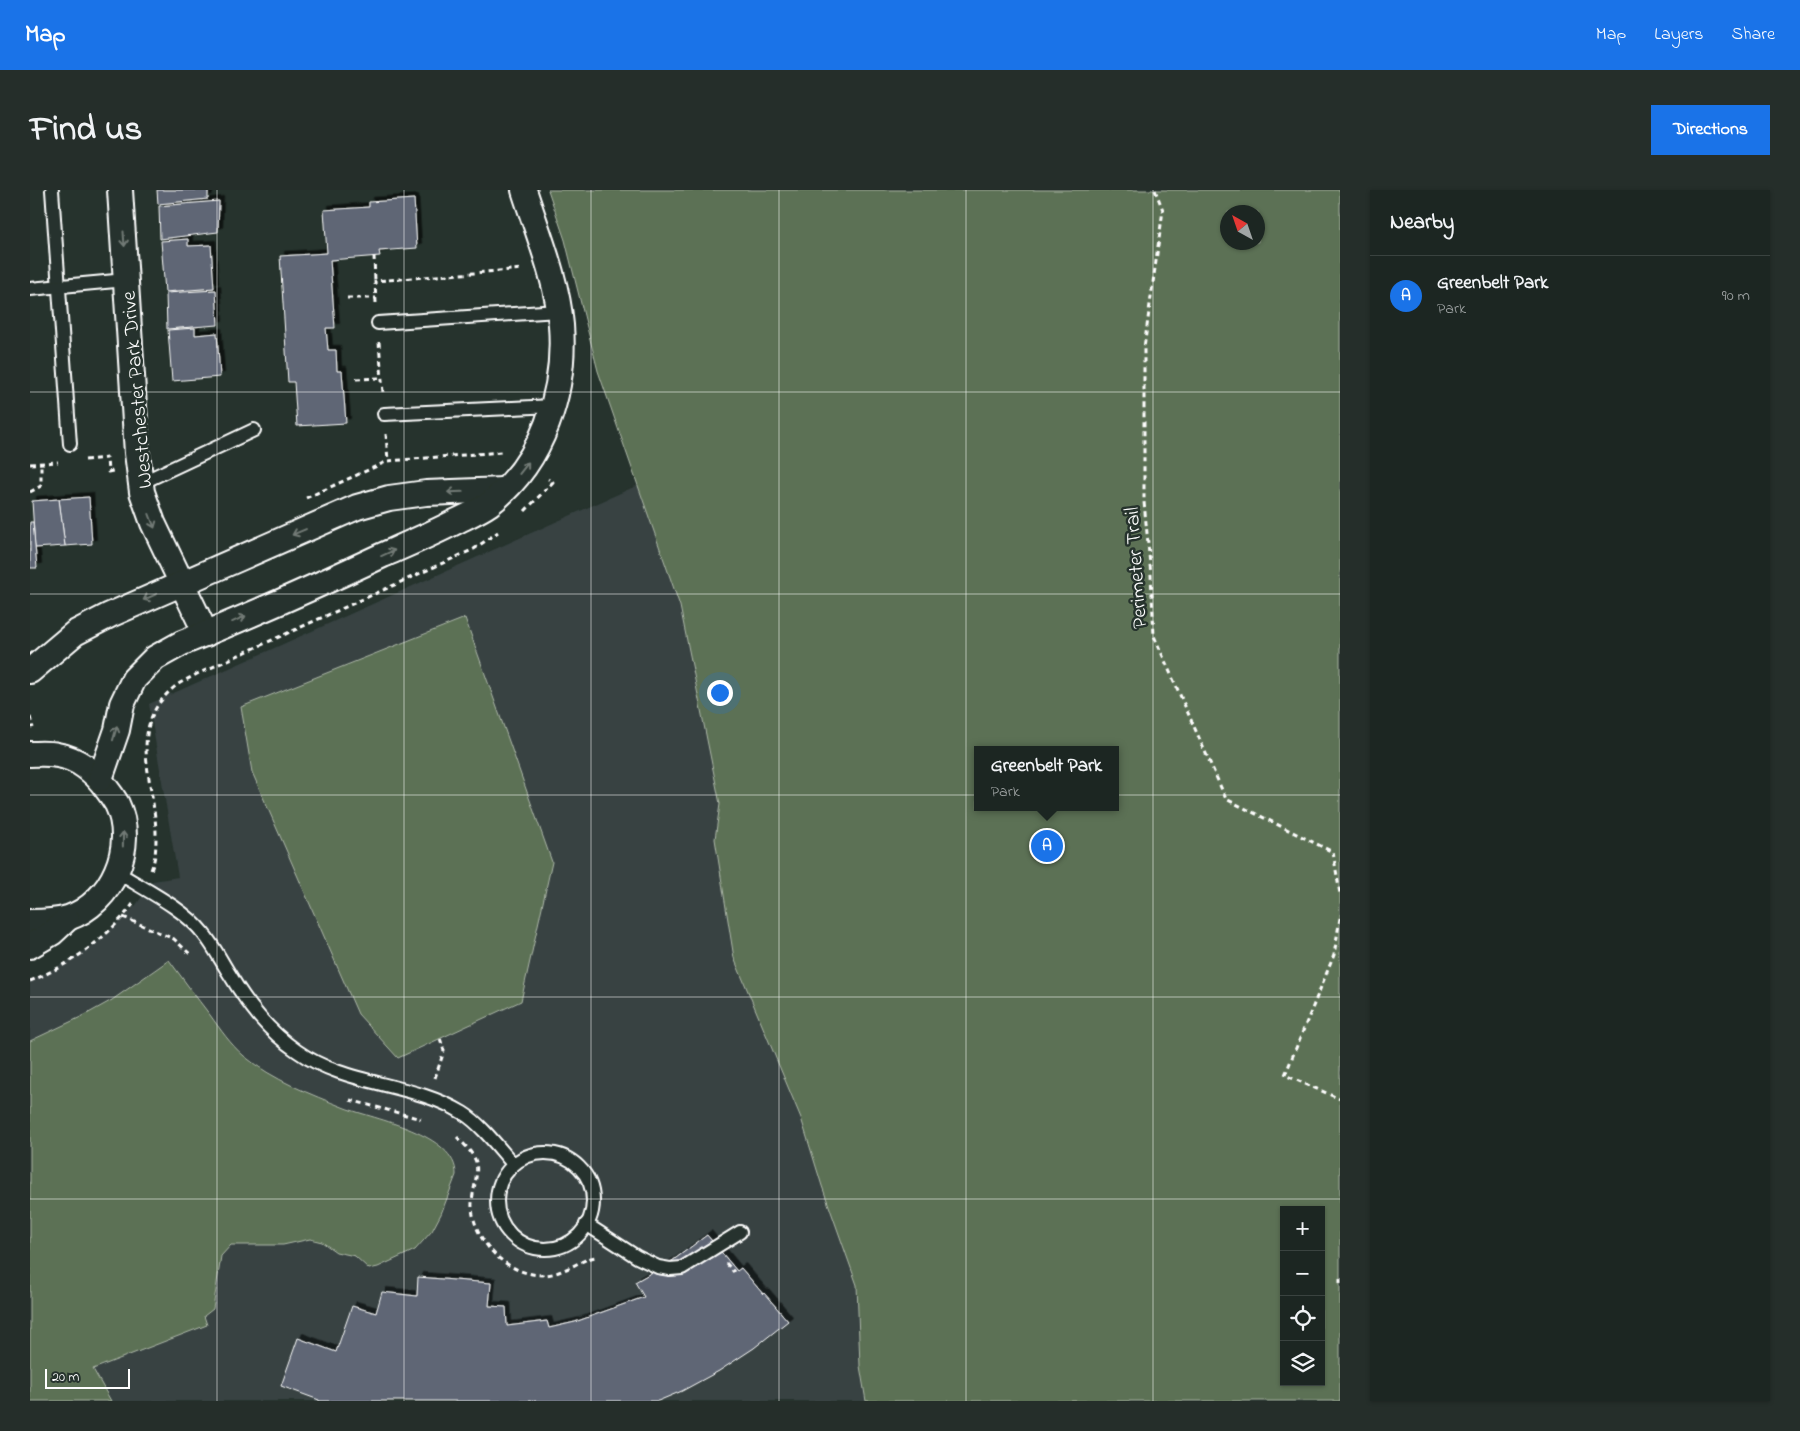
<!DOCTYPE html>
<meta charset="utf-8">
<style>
:root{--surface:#1c2622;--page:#252e2a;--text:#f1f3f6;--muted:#a0a5a5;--line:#3a4340;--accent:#1a73e8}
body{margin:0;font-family:"Indie Flower",sans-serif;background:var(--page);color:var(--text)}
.controls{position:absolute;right:15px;bottom:15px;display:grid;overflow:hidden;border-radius:0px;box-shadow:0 1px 4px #0004}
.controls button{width:45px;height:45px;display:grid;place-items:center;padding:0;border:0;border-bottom:1px solid var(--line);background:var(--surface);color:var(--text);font:25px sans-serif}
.compass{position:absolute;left:1190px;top:15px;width:45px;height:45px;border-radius:50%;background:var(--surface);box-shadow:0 1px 4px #0004;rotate:320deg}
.scale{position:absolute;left:15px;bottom:12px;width:85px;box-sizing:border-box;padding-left:5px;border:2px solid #fff;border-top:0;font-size:14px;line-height:18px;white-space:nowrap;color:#fff;-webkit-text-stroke:4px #26332d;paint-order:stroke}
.you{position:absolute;left:689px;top:502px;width:18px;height:18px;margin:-12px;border:4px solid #fff;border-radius:50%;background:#1a73e8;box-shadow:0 0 0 8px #1a73e833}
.badge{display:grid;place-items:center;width:32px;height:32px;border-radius:50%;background:var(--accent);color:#fff;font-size:16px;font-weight:700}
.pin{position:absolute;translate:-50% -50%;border:2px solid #fff;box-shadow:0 1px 5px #0006}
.popup{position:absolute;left:944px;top:556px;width:145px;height:65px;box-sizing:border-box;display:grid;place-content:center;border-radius:0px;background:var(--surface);filter:drop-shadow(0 1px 4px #0005);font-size:16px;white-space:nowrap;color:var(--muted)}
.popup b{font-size:19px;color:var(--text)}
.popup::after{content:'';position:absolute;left:50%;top:100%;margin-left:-10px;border:10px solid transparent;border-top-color:var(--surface)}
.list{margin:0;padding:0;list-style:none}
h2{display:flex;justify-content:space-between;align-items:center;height:65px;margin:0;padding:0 20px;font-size:21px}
h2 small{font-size:16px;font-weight:400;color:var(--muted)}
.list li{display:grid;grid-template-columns:32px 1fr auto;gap:15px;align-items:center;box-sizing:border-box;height:80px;padding:0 20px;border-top:1px solid var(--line)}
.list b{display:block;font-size:19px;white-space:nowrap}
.list p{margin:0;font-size:16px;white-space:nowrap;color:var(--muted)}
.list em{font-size:16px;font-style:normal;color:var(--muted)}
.icon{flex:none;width:28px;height:28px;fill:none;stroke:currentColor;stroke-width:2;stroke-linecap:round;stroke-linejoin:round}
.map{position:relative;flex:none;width:1310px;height:1211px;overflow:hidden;border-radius:0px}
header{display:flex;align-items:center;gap:30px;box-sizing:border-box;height:70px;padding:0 25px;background:var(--accent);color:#fff}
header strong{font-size:24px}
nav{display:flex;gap:28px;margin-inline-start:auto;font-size:18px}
.intro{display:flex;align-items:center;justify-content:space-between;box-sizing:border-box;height:120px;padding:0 30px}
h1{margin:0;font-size:35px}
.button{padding:12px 22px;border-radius:0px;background:var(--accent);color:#fff;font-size:18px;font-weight:700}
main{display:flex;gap:30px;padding:0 30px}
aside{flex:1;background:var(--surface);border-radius:0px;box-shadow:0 1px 4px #0004}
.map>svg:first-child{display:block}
.built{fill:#374242}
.green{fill:#5c7154;stroke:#aeb8aa;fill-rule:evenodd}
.building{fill:#5e6674;stroke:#fff;filter:url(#shadow)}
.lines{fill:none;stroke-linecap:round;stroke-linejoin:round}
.service-casing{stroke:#fff;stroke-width:16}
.minor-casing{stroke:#fff;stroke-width:28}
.path{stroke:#fff;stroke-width:3;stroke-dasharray:5 4;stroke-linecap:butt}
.service{stroke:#26332d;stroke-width:12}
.minor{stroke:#26332d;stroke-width:24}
.oneway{stroke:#727a76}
.grid{fill:none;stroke:#fff;stroke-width:1;stroke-opacity:0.55}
.labels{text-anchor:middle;stroke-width:5;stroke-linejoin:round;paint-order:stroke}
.street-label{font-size:21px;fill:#fff;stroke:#26332d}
</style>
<header>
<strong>Map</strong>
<nav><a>Map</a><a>Layers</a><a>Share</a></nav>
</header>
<div class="intro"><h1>Find us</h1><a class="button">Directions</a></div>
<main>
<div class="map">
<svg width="1310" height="1211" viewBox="0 0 1310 1211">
<defs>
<filter id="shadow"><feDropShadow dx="4.5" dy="-4.5" stdDeviation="0" flood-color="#0009"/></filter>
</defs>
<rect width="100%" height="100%" fill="#26332d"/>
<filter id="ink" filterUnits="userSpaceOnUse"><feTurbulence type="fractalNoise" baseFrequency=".02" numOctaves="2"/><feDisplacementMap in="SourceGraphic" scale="10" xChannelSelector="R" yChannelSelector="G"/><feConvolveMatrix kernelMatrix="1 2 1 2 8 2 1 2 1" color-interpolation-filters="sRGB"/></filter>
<g filter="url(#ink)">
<polygon class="built" points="615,292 888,1211 20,1211 0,1085 0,791 38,771 66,753 106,715 123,691 148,687 119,514"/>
<g class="green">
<path d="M518,0H1310V1211H836L830,1176L827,1095L792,996L771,928L704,768L685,649L690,614L650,416L568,181L535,50ZM1228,22V52H1198V22ZM948,560H1086V617H948ZM1254,1020H1291V1192H1254Z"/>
<polygon points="435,428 522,672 491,811 368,868 328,824 222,582 211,517"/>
<path d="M139,770C153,789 166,807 180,825C190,839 201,855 214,866C243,890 280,904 315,918C344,929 427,944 426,985L411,1024L402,1041L385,1060L348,1077L339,1079L325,1066L306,1062L292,1052L280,1049L253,1055H201L191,1066L183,1119L174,1126L177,1135L63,1179L81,1211H0V851L55,825L82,810Z"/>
</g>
<g class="building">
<polygon points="127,0 178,0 178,9 128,14"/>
<polygon points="384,9 387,58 349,61 350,66 300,70 305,138 296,138 298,160 306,160 307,181 312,181 316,233 267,236 264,192 258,192 250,66 297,63 294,20 339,17 339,12"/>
<polygon points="189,11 188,42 130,49 129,16"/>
<polygon points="158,49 158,56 181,55 184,98 135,102 131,51"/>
<polygon points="186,100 188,135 137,139 136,103"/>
<polygon points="165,138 165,145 187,143 190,187 142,191 138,140"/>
<polygon points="59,307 62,354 35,356 29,309"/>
<polygon points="29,309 35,356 5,358 2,311"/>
<polygon points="0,332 3,332 7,378 0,378"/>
<polygon points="677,1045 707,1081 711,1078 733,1104 734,1103 758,1131 724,1158 689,1181 652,1201 628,1211 289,1211 289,1210 251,1196 268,1148 306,1162 322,1116 346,1123 352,1102 387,1106 388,1087 461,1093 459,1116 476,1117 477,1136 517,1131 519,1138 545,1132 614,1107 605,1092 642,1071"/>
</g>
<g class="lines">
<g class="service-casing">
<g id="service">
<polyline points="22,0 40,254"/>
<polyline points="0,99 96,90"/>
<polyline points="348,133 528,121"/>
<polyline points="354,224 523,216"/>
<polyline points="111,293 224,240"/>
<path d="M87,682C115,700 152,717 173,743C184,756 191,771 200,785C218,815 238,841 267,861C316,896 382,892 433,923C451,934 469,958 483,974"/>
<circle cx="515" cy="1011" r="48"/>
<polyline points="556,1034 607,1067 628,1077 640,1079 652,1078 710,1042"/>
</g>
</g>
<g class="minor-casing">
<g id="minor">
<polyline points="90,0 107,263 112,302 123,333 176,444"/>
<polyline points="0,481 45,443 80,425 327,317 359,308 396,303 474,300"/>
<path d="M0,564C9,564 18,563 27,565C47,568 65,582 76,598C80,603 84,609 87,614C107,656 82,713 38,728C25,732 13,732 0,732"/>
<path d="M70,589L87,540L92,514L104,489L125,468L152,453C220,426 287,396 353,365C378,354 402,344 425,332C437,326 449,321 459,314C513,273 536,201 531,135C527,89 508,44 494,0"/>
<polyline points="0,756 22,743 37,729"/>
</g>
</g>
<g class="path">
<polyline points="1125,0 1133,20 1114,158 1114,312 1121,385 1124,446 1196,609 1303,662 1310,704"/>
<polyline points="344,66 345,91"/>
<polyline points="317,108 346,108"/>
<polyline points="346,113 345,91 493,79"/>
<polyline points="349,152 353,203"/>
<polyline points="326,189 352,188"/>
<polyline points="356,244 358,271"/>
<polyline points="55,270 77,268 78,282 83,281"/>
<polyline points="0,274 28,272"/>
<polyline points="0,302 11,296 11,273"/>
<polyline points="276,308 358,271 471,262"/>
<polyline points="495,321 523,292 518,289"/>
<polyline points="0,527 3,538"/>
<path d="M121,680C126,668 126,656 126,643C125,590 94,536 147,495C153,491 160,488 167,484L444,359L468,342"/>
<polyline points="93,727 144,749 161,765"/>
<polyline points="1310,728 1304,765 1255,885 1310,909"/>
<path d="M0,791C39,776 78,748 103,714"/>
<polyline points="405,888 414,861 410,848"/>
<polyline points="320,910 391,929"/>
<path d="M427,947C434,954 443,963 446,972C449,987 441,1003 442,1018C445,1053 477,1085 513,1085C534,1085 551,1068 567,1067"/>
<polyline points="696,1073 704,1082"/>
<polyline points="1310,1088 1310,1097"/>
</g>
<use href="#service" class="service"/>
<use href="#minor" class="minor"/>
</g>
<defs><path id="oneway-shaft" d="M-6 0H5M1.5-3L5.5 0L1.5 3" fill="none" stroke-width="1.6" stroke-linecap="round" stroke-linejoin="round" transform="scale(1.25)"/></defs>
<g class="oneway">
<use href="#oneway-shaft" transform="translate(94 49) rotate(86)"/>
<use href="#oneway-shaft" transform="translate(494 278) rotate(-52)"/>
<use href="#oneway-shaft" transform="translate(425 302) rotate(178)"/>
<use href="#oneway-shaft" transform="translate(122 331) rotate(69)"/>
<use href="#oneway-shaft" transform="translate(269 342) rotate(157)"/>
<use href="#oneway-shaft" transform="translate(358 363) rotate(-24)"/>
<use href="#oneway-shaft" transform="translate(120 407) rotate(156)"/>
<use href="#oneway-shaft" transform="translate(209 429) rotate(-24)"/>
<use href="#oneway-shaft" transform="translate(85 543) rotate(-74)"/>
<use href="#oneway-shaft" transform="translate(93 649) rotate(-89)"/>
</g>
</g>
<path class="grid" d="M187,0V1211M374,0V1211M561,0V1211M749,0V1211M936,0V1211M1123,0V1211M0,202H1310M0,404H1310M0,605H1310M0,807H1310M0,1009H1310"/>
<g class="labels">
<g class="street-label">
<text transform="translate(106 200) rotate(-95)" y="7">Westchester Park Drive</text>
<text transform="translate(1105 378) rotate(-94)" y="7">Perimeter Trail</text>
</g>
</g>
</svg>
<div class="controls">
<button>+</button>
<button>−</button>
<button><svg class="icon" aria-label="locate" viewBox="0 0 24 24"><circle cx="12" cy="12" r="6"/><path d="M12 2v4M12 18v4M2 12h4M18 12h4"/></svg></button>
<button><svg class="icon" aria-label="layers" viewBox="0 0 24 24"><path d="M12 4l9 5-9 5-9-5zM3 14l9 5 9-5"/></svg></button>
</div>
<svg class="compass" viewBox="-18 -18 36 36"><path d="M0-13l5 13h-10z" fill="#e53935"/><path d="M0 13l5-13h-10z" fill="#a0a5a5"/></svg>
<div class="scale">20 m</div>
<div class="you"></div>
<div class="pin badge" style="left:1017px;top:656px">A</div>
<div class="popup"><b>Greenbelt Park</b>Park</div>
</div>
<aside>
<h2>Nearby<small></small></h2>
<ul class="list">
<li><span class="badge">A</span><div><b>Greenbelt Park</b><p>Park</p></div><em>90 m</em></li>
</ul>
</aside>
</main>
